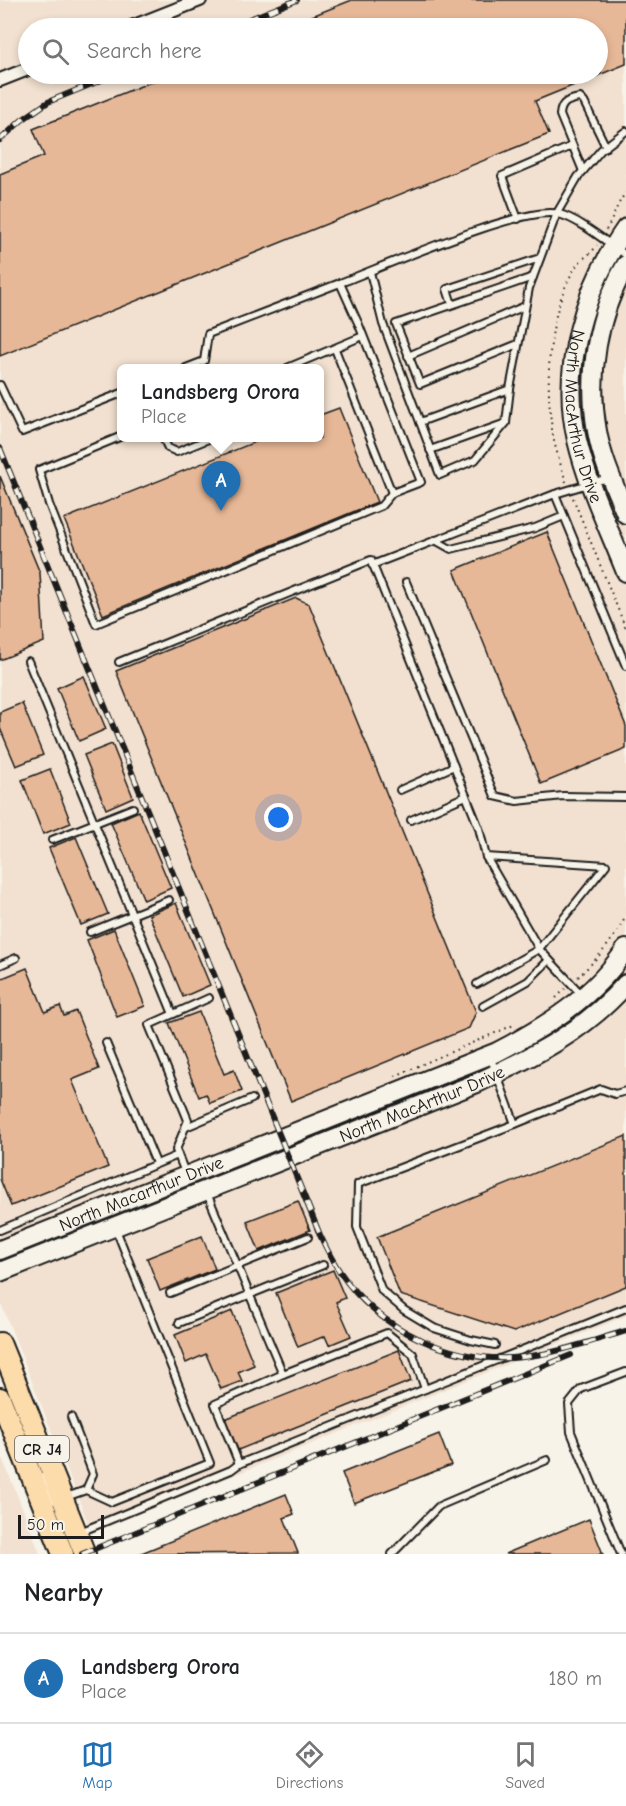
<!DOCTYPE html>
<style>
:root{--surface:#fff;--page:#f6f6f6;--text:#202124;--muted:#757577;--line:#e0e0e0;--accent:#1f6fb2}
body{margin:0;font-family:"Comic Neue",sans-serif;background:var(--page);color:var(--text)}
.scale{position:absolute;left:18px;bottom:15px;width:86px;box-sizing:border-box;padding-left:6px;border:3px solid #1c1c1c;border-top:0;font-size:16px;line-height:21px;white-space:nowrap;color:#1c1c1c;-webkit-text-stroke:4px #f7f3e8;paint-order:stroke}
.you{position:absolute;left:279px;top:818px;width:21px;height:21px;margin:-15px;border:4px solid #fff;border-radius:50%;background:#1a73e8;box-shadow:0 0 0 9px #1a73e833}
.badge{display:grid;place-items:center;width:39px;height:39px;border-radius:50%;background:var(--accent);color:#fff;font-size:20px;font-weight:700}
.pin{position:absolute;translate:-50% -50px;filter:drop-shadow(0 2px 3px #0008)}
.pin::after{content:'';position:absolute;top:32px;width:21px;height:18px;background:inherit;clip-path:polygon(0 0,100% 0,50% 100%)}
.popup{position:absolute;left:117px;top:364px;width:207px;height:78px;box-sizing:border-box;display:grid;place-content:center;border-radius:9px;background:var(--surface);filter:drop-shadow(0 2px 4px #0005);font-size:20px;white-space:nowrap;color:var(--muted)}
.popup b{font-size:22px;color:var(--text)}
.popup::after{content:'';position:absolute;left:50%;top:100%;margin-left:-12px;border:12px solid transparent;border-top-color:var(--surface)}
.list{margin:0;padding:0;list-style:none}
h2{display:flex;justify-content:space-between;align-items:center;height:78px;margin:0;padding:0 24px;font-size:26px}
h2 small{font-size:20px;font-weight:400;color:var(--muted)}
.list li{display:grid;grid-template-columns:39px 1fr auto;gap:18px;align-items:center;box-sizing:border-box;height:90px;padding:0 24px;border-top:2px solid var(--line)}
.list b{display:block;font-size:22px;white-space:nowrap}
.list p{margin:0;font-size:20px;white-space:nowrap;color:var(--muted)}
.list em{font-size:20px;font-style:normal;color:var(--muted)}
.icon{flex:none;width:33px;height:33px;fill:none;stroke:currentColor;stroke-width:2;stroke-linecap:round;stroke-linejoin:round}
.map{position:relative;flex:none;width:626px;height:1554px;overflow:hidden}
.search{position:absolute;background:var(--surface);box-shadow:0 3px 9px #0003;left:18px;right:18px;top:18px;height:66px;display:flex;align-items:center;gap:15px;box-sizing:border-box;padding:0 21px;border-radius:33px;color:var(--muted);font-size:22px}
.sheet{height:168px;background:var(--surface)}
nav{display:flex;justify-content:space-around;align-items:center;box-sizing:border-box;height:84px;border-top:2px solid var(--line);background:var(--surface);font-size:16px;color:var(--muted)}
nav a{display:grid;justify-items:center;gap:3px}
nav .on{color:var(--accent)}
.map>svg:first-child{display:block}
.built{fill:#f2e1d0;fill-rule:evenodd}
.building{fill:#e7b897;stroke:#1c1c1c;stroke-width:1.5}
.lines{fill:none;stroke-linecap:round;stroke-linejoin:round}
.service-casing{stroke:#1c1c1c;stroke-width:10}
.minor-casing{stroke:#1c1c1c;stroke-width:16}
.secondary-casing{stroke:#1c1c1c;stroke-width:22}
.primary-casing{stroke:#1c1c1c;stroke-width:24}
.path{stroke:#1c1c1c;stroke-width:2;stroke-dasharray:1.5 4.5;stroke-linecap:butt}
.service{stroke:#f7f3e8;stroke-width:6}
.minor{stroke:#f7f3e8;stroke-width:12}
.secondary{stroke:#f7f3e8;stroke-width:18}
.primary{stroke:#fddcac;stroke-width:20}
.rail-casing{stroke:#1c1c1c;stroke-width:6}
.rail{stroke:#f7f3e8;stroke-width:4;stroke-dasharray:11;stroke-linecap:butt}
.labels{text-anchor:middle;stroke-width:4.5;stroke-linejoin:round;paint-order:stroke}
.shield{fill:#f7f3e8;stroke:#5e5c59;stroke-width:1.5}
.shield-label{font-size:16px;font-weight:bold;fill:#1c1c1c}
.street-label{font-size:18px;fill:#1c1c1c;stroke:#f7f3e8}
</style>
<div class="map">
<svg width="626" height="1554" viewBox="0 0 626 1554">
<rect width="100%" height="100%" fill="#f7f3e8"/>
<filter id="ink" filterUnits="userSpaceOnUse"><feTurbulence type="fractalNoise" baseFrequency=".0167" numOctaves="2"/><feDisplacementMap in="SourceGraphic" scale="12" xChannelSelector="R" yChannelSelector="G"/><feConvolveMatrix kernelMatrix="1 2 1 2 8 2 1 2 1" color-interpolation-filters="sRGB"/></filter>
<g filter="url(#ink)">
<g class="built">
<path d="M0,0H626V1316L92,1533L0,1301ZM28,28H598V74H28ZM122,368H320V438H122Z"/>
<polygon points="0,1453 29,1524 40,1554 0,1554"/>
</g>
<g class="building">
<polygon points="352,0 626,0 626,64 535,101 549,134 0,356 0,174 44,156 33,129 171,74 598,74 598,28 282,28"/>
<polygon points="339,408 377,502 103,615 64,519 265,438 320,438 320,415"/>
<polygon points="0,476 40,573 44,642 0,660"/>
<polygon points="547,532 626,726 626,749 541,784 454,570"/>
<polygon points="296,598 309,604 476,1012 469,1028 291,1101 116,671"/>
<polygon points="84,676 106,729 79,741 57,688"/>
<polygon points="22,703 43,755 16,766 0,728 0,712"/>
<polygon points="112,744 133,797 106,809 84,755"/>
<polygon points="50,769 71,823 43,834 22,780"/>
<polygon points="139,811 171,888 144,900 111,823"/>
<polygon points="76,837 108,914 81,925 49,848"/>
<polygon points="176,903 210,985 183,997 149,915"/>
<polygon points="114,929 145,1006 117,1017 87,940"/>
<polygon points="27,968 45,1012 60,1006 64,1016 76,1011 99,1069 72,1080 108,1167 11,1206 0,1179 0,979"/>
<polygon points="199,1012 224,1074 234,1070 242,1091 210,1103 206,1094 199,1097 169,1023"/>
<polygon points="626,1136 626,1286 514,1332 400,1295 377,1237"/>
<polygon points="298,1201 310,1230 259,1251 247,1221"/>
<polygon points="202,1236 215,1269 160,1291 147,1258"/>
<polygon points="333,1270 345,1298 336,1302 351,1336 329,1345 325,1336 298,1347 276,1293"/>
<polygon points="232,1311 254,1365 238,1372 242,1381 221,1389 206,1354 186,1363 175,1335"/>
<polygon points="399,1350 411,1381 238,1450 225,1419"/>
<polygon points="439,1434 451,1465 354,1503 342,1473"/>
<polygon points="286,1494 294,1514 284,1518 298,1553 139,1554"/>
<polygon points="589,1519 603,1554 505,1554"/>
</g>
<g class="lines">
<g class="service-casing">
<g id="service">
<path d="M583,171L560,115C561,102 568,100 580,98L584,102L606,147"/>
<polyline points="518,219 502,176 572,146"/>
<polyline points="370,272 383,324 440,475 475,460 506,423"/>
<polyline points="452,304 447,289 540,258"/>
<polyline points="518,344 420,384 396,324 533,277"/>
<polyline points="335,349 392,493"/>
<polyline points="408,356 525,306"/>
<polyline points="186,368 204,361 208,334 340,283"/>
<polyline points="287,368 363,336"/>
<polyline points="0,385 22,432 122,393"/>
<polyline points="510,389 529,288 557,213 578,177 601,150 626,131"/>
<polyline points="420,422 510,389 506,423 430,450"/>
<path d="M122,436L39,470L49,504L96,624L381,506L392,493L421,482L359,325L340,283C380,268 525,204 559,214C581,220 607,243 626,255"/>
<polyline points="163,438 168,448 177,452 211,438"/>
<polyline points="555,494 626,666"/>
<polyline points="435,540 451,549 535,528 564,516"/>
<polyline points="372,565 555,494 608,478"/>
<polyline points="406,582 495,796 517,801 563,796 626,797"/>
<polyline points="28,661 173,1014"/>
<polyline points="119,662 371,560 479,828 486,857 606,865 539,949 581,994"/>
<polyline points="400,790 454,766"/>
<polyline points="411,820 466,796"/>
<polyline points="52,840 133,808"/>
<polyline points="90,932 169,900"/>
<polyline points="0,965 16,958"/>
<polyline points="477,984 539,949 486,857"/>
<polyline points="483,1006 528,981 549,960"/>
<polyline points="106,1043 156,1163"/>
<polyline points="490,1056 515,1124 601,1089 615,1094 626,1091"/>
<polyline points="186,1127 252,1099"/>
<polyline points="186,1175 176,1150 188,1120 149,1025 209,998"/>
<polyline points="206,1191 283,1374 215,1404 239,1464 626,1308"/>
<polyline points="0,1230 178,1155"/>
<polyline points="170,1293 308,1237"/>
<polyline points="179,1323 323,1265"/>
<polyline points="495,1345 471,1340 434,1328 404,1310 382,1291 357,1227 358,1184 515,1124"/>
<polyline points="283,1374 387,1333 413,1354 425,1389"/>
<polyline points="71,1417 93,1474 86,1490"/>
<polyline points="42,1477 51,1498 55,1501 86,1490 112,1502 210,1463 115,1227"/>
<polyline points="80,1532 231,1470 239,1464"/>
<polyline points="392,1554 439,1506 547,1460"/>
<polyline points="621,1554 571,1432 569,1404 581,1389 626,1372"/>
</g>
</g>
<g class="minor-casing">
<g id="minor">
<polyline points="129,28 200,0"/>
<polyline points="0,80 28,69"/>
</g>
</g>
<g class="secondary-casing">
<g id="secondary">
<path id="s1" d="M626,228C584,288 560,367 577,440C588,486 609,529 626,572"/>
<path d="M626,265C597,315 587,375 597,431C602,460 615,487 626,514"/>
<path id="s2" d="M0,1250L497,1052C547,1026 594,997 626,949"/>
<path id="s3" d="M0,1272L477,1083C534,1056 584,1032 626,984"/>
</g>
</g>
<g class="primary-casing">
<g id="primary">
<polyline points="0,1343 85,1554"/>
<polyline points="0,1398 63,1554"/>
</g>
</g>
<g class="path">
<path d="M606,230C614,218 616,204 626,193"/>
<path d="M566,482C561,465 554,446 552,429C545,379 548,311 575,268C581,258 592,254 597,245"/>
<polyline points="573,498 626,629"/>
<path d="M578,977C597,959 614,940 626,916"/>
<polyline points="556,998 565,989"/>
<polyline points="395,1076 516,1024"/>
</g>
<use href="#service" class="service"/>
<use href="#minor" class="minor"/>
<use href="#secondary" class="secondary"/>
<use href="#primary" class="primary"/>
<g class="rail-casing">
<g id="rail">
<polyline points="227,28 297,0"/>
<polyline points="0,140 22,120 48,102 116,74"/>
<path d="M0,448L320,1235C326,1248 332,1260 340,1272C378,1330 454,1365 523,1357C558,1353 592,1341 626,1331"/>
<polyline points="82,1554 571,1355"/>
</g>
</g>
<use href="#rail" class="rail"/>
</g>
</g>
<g class="labels">
<rect class="shield" x="15" y="1436" width="54" height="26" rx="4.5"/>
<g class="shield-label">
<text x="42" y="1455">CR J4</text>
</g>
<g class="street-label">
<text dy="6" stroke="none"><textPath href="#s1" startOffset="201">North MacArthur Drive</textPath></text>
<text dy="6" stroke="none"><textPath href="#s3" startOffset="454">North MacArthur Drive</textPath></text>
<text dy="6" stroke="none"><textPath href="#s2" startOffset="152">North Macarthur Drive</textPath></text>
</g>
</g>
</svg>
<div class="scale">50 m</div>
<div class="you"></div>
<div class="pin badge" style="left:221px;top:511px">A</div>
<div class="popup"><b>Landsberg Orora</b>Place</div>
<div class="search"><svg class="icon" aria-label="search" viewBox="0 0 24 24"><circle cx="10" cy="10" r="6"/><path d="M15 15l6 6"/></svg>Search here</div>
</div>
<section class="sheet">
<h2>Nearby<small></small></h2>
<ul class="list">
<li><span class="badge">A</span><div><b>Landsberg Orora</b><p>Place</p></div><em>180 m</em></li>
</ul>
</section>
<nav>
<a class="on"><svg class="icon" aria-label="map" viewBox="0 0 24 24"><path d="M3 6l6-2 6 2 6-2v14l-6 2-6-2-6 2zM9 4v14M15 6v14"/></svg>Map</a>
<a><svg class="icon" aria-label="directions" viewBox="0 0 24 24"><path d="M12 3l9 9-9 9-9-9zM9 14v-3h6M13 9l2 2-2 2"/></svg>Directions</a>
<a><svg class="icon" aria-label="saved" viewBox="0 0 24 24"><path d="M7 4h10v16l-5-4-5 4z"/></svg>Saved</a>
</nav>
